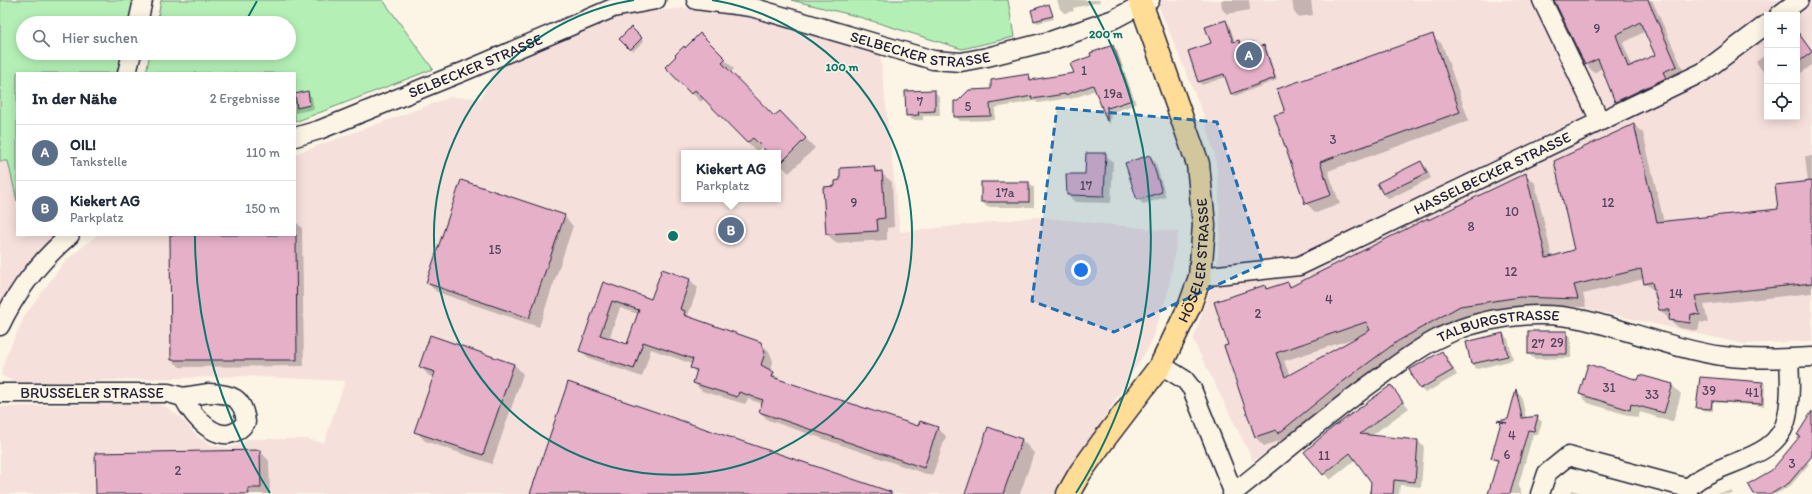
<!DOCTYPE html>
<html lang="de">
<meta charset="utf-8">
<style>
:root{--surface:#fff;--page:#f2f2f3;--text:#1f2937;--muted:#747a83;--line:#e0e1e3;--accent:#1f6fb2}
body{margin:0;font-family:Itim,sans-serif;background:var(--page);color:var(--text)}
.controls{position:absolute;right:12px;top:12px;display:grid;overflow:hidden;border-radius:0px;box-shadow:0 2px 10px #0003}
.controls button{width:36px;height:36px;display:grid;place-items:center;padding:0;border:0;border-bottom:1px solid var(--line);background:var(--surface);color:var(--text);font:20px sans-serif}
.you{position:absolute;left:1081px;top:270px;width:14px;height:14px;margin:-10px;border:3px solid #fff;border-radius:50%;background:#1a73e8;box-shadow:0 0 0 6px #1a73e833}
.badge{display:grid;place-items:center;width:26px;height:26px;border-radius:50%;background:var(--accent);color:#fff;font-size:13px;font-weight:700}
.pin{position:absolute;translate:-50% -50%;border:2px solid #fff;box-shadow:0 1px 4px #0006}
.popup{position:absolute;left:681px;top:150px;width:100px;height:52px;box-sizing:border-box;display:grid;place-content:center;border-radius:0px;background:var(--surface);filter:drop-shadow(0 1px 3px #0005);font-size:13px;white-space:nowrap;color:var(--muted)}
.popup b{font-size:15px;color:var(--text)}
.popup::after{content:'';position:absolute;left:50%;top:100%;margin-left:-8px;border:8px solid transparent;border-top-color:var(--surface)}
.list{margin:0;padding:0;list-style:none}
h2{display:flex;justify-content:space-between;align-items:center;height:52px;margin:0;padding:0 16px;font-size:17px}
h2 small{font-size:13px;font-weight:400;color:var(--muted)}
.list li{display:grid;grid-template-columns:26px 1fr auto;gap:12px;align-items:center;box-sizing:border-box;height:56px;padding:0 16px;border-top:1px solid var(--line)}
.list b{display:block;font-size:15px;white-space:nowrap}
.list p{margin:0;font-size:13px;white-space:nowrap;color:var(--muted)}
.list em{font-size:13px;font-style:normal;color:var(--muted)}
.icon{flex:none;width:22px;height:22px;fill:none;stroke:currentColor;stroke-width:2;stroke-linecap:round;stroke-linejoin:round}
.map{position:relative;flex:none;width:1812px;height:494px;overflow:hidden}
.search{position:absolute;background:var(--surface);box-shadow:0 2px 10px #0003;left:16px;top:16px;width:280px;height:44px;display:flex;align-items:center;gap:10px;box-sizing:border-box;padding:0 14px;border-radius:22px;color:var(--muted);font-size:15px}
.panel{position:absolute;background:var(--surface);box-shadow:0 2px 10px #0003;left:16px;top:72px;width:280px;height:164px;border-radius:0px}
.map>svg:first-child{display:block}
.built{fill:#f5e0dc;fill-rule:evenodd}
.green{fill:#b4f0b5;stroke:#6b8978}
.shadow{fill:#0003;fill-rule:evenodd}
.building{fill:#e6b0c8;stroke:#22223b;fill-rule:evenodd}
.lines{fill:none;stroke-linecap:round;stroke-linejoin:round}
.minor-casing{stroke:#22223b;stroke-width:21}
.primary-casing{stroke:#22223b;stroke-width:25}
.minor{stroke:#fcf5e5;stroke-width:18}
.primary{stroke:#ffdd96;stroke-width:22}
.marked{fill:#1f6fb2;fill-opacity:0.2;stroke:#1f6fb2;stroke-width:3;stroke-dasharray:8 5;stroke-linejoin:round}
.ring{fill:none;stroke:#0f766e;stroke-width:2}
.labels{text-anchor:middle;stroke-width:3;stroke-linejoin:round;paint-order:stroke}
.number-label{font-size:13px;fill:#53465e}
.street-label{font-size:15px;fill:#22223b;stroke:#fcf5e5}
.centre{fill:#0f766e;stroke:#fcf5e5;stroke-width:2}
.ring-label{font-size:12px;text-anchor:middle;font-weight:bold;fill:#0f766e;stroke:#fcf5e5;stroke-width:3;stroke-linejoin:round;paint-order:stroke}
</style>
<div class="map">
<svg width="1812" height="494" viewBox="0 0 1812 494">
<rect width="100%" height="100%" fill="#fcf5e5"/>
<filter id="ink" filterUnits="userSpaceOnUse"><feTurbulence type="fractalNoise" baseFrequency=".025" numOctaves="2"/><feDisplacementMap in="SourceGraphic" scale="8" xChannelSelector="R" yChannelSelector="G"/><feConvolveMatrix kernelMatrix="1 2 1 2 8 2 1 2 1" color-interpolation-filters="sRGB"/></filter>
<g filter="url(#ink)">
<g class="built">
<path d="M1156,0H1812V341L1744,344L1583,308L1518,311L1460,323L1290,438L1253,461L1193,340L1217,270L1220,231L1219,187L1215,155L1204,116ZM1767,15H1797V117H1767Z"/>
<path d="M685,8L740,14L880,52L900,232L1037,217L1178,232L1168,292L1150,345L1056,494H0V407L154,403L166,407L180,417L198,437L211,445L228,448L241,444L248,439H307L324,443L345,381L246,376L16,383L1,375L6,356L25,315L65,261L97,235H295V154L451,97L481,98L493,72L563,33L627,14ZM684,153H778V199H684Z"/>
<polygon points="0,161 8,161 17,201 17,235 56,235 0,313"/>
</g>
<g class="green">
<polygon points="0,0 134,0 130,23 23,23 23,53 123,53 119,73 17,73 17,201 8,161 0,161"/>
<polygon points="161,0 383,0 433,69 295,122 295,73 146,73 150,53 289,53 289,23 157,23"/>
<polygon points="791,0 1008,0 1014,37 962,49 856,16"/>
</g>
<g class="shadow">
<polygon points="1057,0 1099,0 1100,2 1073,8 1074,11 1064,13 1060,9"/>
<polygon points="1221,0 1249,0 1250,10 1227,14 1222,9"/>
<polygon points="1292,0 1311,0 1313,15 1298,17 1294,12"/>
<path d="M1556,0H1652L1685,74L1624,110L1616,102L1602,68L1594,73L1586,64ZM1646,31L1656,56L1632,66L1623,43Z"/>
<polygon points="1049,6 1054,19 1037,23 1032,10"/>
<polygon points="1226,22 1229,24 1235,42 1239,41 1243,46 1253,43 1256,49 1264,46 1267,49 1277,80 1235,96 1232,93 1226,77 1202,85 1199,82 1189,51 1212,44"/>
<polygon points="631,28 644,41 633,51 621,39"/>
<polygon points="1797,33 1812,51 1812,65 1797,76"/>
<polygon points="700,34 734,69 730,73 774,118 780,112 815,148 789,173 778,162 778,153 769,153 762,146 757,152 704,98 701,102 666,67"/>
<polygon points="1432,35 1442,44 1469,121 1328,171 1340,204 1316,213 1306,203 1286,112"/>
<polygon points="1112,46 1117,50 1136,104 1113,112 1111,111 1110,124 1106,121 1096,90 1071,99 1069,98 1038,103 1035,101 995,108 995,120 960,121 955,116 959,102 1029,75 1033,80 1075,73 1092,57"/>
<polygon points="1767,54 1767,77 1756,62"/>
<polygon points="934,91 939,96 940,116 923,116 923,120 912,120 907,115"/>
<polygon points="307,92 312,97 314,109 295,113 295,95"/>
<path d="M1634,125L1643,133L1664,222L1779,210L1808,183L1805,156H1812V293L1704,305L1708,323L1700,322L1698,331L1679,328L1669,319L1660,310L1655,292L1645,283L1644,279L1583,294L1586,307L1530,305L1469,315L1407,350L1288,442L1284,439L1264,446L1255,437L1229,345L1265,286L1268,290L1288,283L1292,287L1427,219L1429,221L1526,175L1535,183L1552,257L1575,251ZM1358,337V338L1290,376L1284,361Z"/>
<polygon points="1105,154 1113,162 1111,203 1075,202 1068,195"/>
<polygon points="1150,156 1155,161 1166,197 1143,204 1138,199"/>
<polygon points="1421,163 1426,167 1431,178 1389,199 1384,194 1378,183"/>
<polygon points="874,167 892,182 894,227 887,228 887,240 836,243 827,234 836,187 842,181"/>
<polygon points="1029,183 1034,188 1034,207 987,207 982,202"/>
<polygon points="564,216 573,226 539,327 437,292 427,283"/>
<polygon points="295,221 302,228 304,366 180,367 172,360 171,241 169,235 295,235"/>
<path d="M690,280L698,288L688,315L692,319L760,343L769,351L773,361L770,371L782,381L919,428H937L946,436L932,476L768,420L760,412L763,404L748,399L745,404L702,391L694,383L697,374L691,367L692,364L651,349L642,377L589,358L580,350L604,283L652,300ZM620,308L638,314L628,345L609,339Z"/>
<polygon points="1566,332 1571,337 1571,358 1534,359 1529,354"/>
<polygon points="1503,334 1508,339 1513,360 1477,369 1472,364"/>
<polygon points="1442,352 1447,357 1457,375 1425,393 1420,388"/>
<polygon points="514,364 523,374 492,464 425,441 416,431 434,377 429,376 420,366"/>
<polygon points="1701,378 1763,383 1765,385 1764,406 1713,402 1713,411 1700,410 1698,407"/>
<polygon points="1639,381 1672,385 1681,394 1673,422 1640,412 1638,418 1588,403 1580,394"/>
<polygon points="1390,386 1409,408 1371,436 1418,441 1424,447 1421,487 1400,485 1399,494 1371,494 1372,482 1356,459 1330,480 1306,452"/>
<polygon points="1516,391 1521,395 1526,418 1537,417 1542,422 1538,435 1533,434 1518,487 1521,491 1521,494 1489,494 1498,463 1492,458 1502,424 1499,421 1508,420"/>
<polygon points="1812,420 1812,455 1807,463 1809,464 1791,485 1776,494 1755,494 1772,470 1801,437"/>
<polygon points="1022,440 1034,453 1020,494 966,494"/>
<polygon points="260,451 269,461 270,494 97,494"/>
<polygon points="1571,490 1585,494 1570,494"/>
<polygon points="1731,491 1733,494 1713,494"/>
</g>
<g class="building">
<path d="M1554,0H1648L1677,66L1663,72L1666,78L1615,102L1598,59L1585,65ZM1640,22L1655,55L1628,67L1616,35Z"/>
<polygon points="1049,4 1053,16 1034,21 1031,10"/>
<polygon points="1226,20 1233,42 1239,40 1241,46 1253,42 1255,48 1264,45 1275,78 1231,94 1224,74 1198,82 1188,51 1211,43 1205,27"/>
<polygon points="631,27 642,38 630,50 619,39"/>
<polygon points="1797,31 1812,52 1797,63"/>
<polygon points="700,33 726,59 722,63 774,116 780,111 806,138 778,166 778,153 768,153 753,138 747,143 695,90 691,94 665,67 676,56 675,55 684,46 685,48"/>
<polygon points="1433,34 1460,112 1320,162 1331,195 1305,204 1274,115 1285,112 1277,89"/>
<polygon points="1113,45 1132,100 1108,108 1107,106 1107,121 1093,85 1065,95 1065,94 1032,99 1032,96 990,104 991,116 954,117 954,101 958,101 969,90 991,89 991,80 1029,74 1030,80 1074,73 1070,64 1091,56 1090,53"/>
<polygon points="935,90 935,111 918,112 919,115 906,116 905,91"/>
<polygon points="308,91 310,105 297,108 295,94"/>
<path d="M1634,124L1657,222L1778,209L1775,185L1812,181V283L1695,296L1700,315L1691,314L1690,323L1669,320L1670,310H1659L1652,282L1644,284L1641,269L1574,285L1578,299L1520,297L1460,306L1398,341L1333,389L1278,434L1276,430L1255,437L1224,346L1228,345L1214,302L1265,285L1266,289L1288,282L1290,287L1428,218V220L1526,173L1546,258L1574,250L1554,161ZM1366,322L1370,330L1285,377L1276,353Z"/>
<polygon points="1086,153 1106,153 1104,196 1067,195 1066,174 1085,174"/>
<polygon points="1150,155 1162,192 1137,200 1125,163"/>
<polygon points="1421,161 1427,173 1383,194 1377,183"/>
<polygon points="874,166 875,172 882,171 885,218 877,219 878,231 826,234 823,187 835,186 835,181 840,180 840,168"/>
<polygon points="461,180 565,215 529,318 426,283"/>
<rect x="981" y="182" width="48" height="20"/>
<polygon points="170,235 296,235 297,360 171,360"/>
<path d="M662,269L690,279L680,309L685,311L684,315L761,342L765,353L761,365L774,372L772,377L918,426L920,421L938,427L924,468L759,412L763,400L739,392L737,397L693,383L697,370L690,368L693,359L643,342L634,369L579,351L603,282L651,299ZM612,301L639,310L627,344L600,335Z"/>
<rect x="1528" y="331" width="39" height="23"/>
<polygon points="1503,333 1508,356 1471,364 1466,342"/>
<polygon points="430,335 514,364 483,455 414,432 435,372 419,367"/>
<polygon points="1442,351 1453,370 1420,389 1409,370"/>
<polygon points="1588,364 1638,380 1640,375 1673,384 1664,413 1631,404 1630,410 1579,394"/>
<polygon points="1700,377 1763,382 1762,404 1712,401 1711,409 1696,408"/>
<polygon points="568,382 891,492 891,494 530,494"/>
<polygon points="1391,385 1403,402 1360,434 1418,440 1415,482 1394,480 1393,494 1370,494 1371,482 1350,453 1323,475 1304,452 1332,428"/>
<polygon points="1516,389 1522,418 1538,416 1534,431 1528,430 1510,494 1488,494 1498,460 1491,458 1501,422 1507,423 1497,421 1508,419"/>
<polygon points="1812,411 1812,456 1789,483 1771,494 1754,494 1748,484 1772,470 1800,436 1797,435"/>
<polygon points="988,427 1022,439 1003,494 965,494"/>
<polygon points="260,450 261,488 248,488 249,494 96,494 95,453"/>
</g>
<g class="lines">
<g class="minor-casing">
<g id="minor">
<path id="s1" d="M696,0L751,7L933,60L961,62L987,57L1050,41L1114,19L1150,0"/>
<polyline points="1542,0 1600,121"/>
<polyline points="1779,15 1799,0"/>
<polyline points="138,23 143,0"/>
<polyline points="127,73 132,53"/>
<path id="s2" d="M295,137L319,130L465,71L613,8L656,0"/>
<path id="s3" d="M1200,277L1299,266L1703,72L1767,24"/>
<path d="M0,326C16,292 41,260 70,235"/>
<polyline points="1161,365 1185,380 1192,389 1234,494"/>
<path id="s4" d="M0,393H168L183,397"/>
<path d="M209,393C232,394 243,397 246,422C225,452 194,420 183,397Z"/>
<path id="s5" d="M1232,494C1280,456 1326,416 1376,380C1395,366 1414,351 1435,340C1478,317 1537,309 1585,320C1631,331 1675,349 1722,356C1752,360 1782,359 1812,357"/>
<polyline points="1540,494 1547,473 1568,456 1688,488"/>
<path d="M1688,494V488C1693,484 1697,480 1703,477C1732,459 1779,457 1787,417C1791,397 1790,378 1789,358"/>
</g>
</g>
<g class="primary-casing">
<g id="primary">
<path id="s6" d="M1068,494L1080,473L1103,441L1161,365L1190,305L1200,277L1204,225L1198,164L1140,0"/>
</g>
</g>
<use href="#minor" class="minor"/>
<use href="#primary" class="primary"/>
</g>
</g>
<path class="marked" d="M1057,108L1217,122L1263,264L1114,332L1032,301Z"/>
<g class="ring">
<path d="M712 0A239 239 0 1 1 634 0"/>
<path d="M270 493A478 478 0 0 1 195 236M245 23A478 478 0 0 1 257 1M1089 1A478 478 0 0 1 1076 493"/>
</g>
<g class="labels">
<g class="number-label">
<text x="1597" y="33">9</text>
<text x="1084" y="75">1</text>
<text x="1113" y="98">19a</text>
<text x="920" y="106">7</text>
<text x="968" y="111">5</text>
<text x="1333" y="144">3</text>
<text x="1086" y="190">17</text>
<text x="1005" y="197">17a</text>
<text x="854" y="207">9</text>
<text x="1608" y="207">12</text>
<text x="1512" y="216">10</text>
<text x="1471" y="231">8</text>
<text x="495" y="254">15</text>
<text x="1511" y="276">12</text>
<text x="1676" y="298">14</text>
<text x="1329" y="304">4</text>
<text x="1258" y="318">2</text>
<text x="1557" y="347">29</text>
<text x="1538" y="348">27</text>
<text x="1609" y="392">31</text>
<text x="1709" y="395">39</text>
<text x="1752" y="397">41</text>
<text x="1652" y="399">33</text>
<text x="1512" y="440">4</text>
<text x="1507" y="459">6</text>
<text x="1324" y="460">11</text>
<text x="1792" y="468">3</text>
<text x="178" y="475">2</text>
</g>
<g class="street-label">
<text dy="5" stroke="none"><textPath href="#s1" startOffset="231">SELBECKER STRASSE</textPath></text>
<text dy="5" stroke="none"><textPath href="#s2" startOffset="194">SELBECKER STRASSE</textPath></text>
<text dy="5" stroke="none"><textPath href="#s3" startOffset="314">HASSELBECKER STRASSE</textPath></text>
<text dy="5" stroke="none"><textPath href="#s6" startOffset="271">HÖSELER STRASSE</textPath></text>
<text dy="5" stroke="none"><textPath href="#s5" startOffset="321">TALBURGSTRASSE</textPath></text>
<text dy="5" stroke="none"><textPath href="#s4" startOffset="92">BRÜSSELER STRASSE</textPath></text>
</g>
</g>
<circle cx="673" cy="236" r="6" class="centre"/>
<g class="ring-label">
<text x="1106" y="38">200 m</text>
<text x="842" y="71">100 m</text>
</g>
</svg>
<div class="controls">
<button>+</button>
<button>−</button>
<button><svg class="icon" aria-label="locate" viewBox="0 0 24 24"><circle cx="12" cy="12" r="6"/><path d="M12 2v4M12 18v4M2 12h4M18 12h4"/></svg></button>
</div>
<div class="you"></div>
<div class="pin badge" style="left:1249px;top:55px;background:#5c6f8a">A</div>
<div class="pin badge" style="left:731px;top:230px;background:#5c6f8a">B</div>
<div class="popup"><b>Kiekert AG</b>Parkplatz</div>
<div class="search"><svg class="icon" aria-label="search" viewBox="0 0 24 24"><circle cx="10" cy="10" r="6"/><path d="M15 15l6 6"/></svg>Hier suchen</div>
<section class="panel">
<h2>In der Nähe<small>2 Ergebnisse</small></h2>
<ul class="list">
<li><span class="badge" style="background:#5c6f8a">A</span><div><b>OIL!</b><p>Tankstelle</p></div><em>110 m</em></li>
<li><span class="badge" style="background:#5c6f8a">B</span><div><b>Kiekert AG</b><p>Parkplatz</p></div><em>150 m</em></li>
</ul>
</section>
</div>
